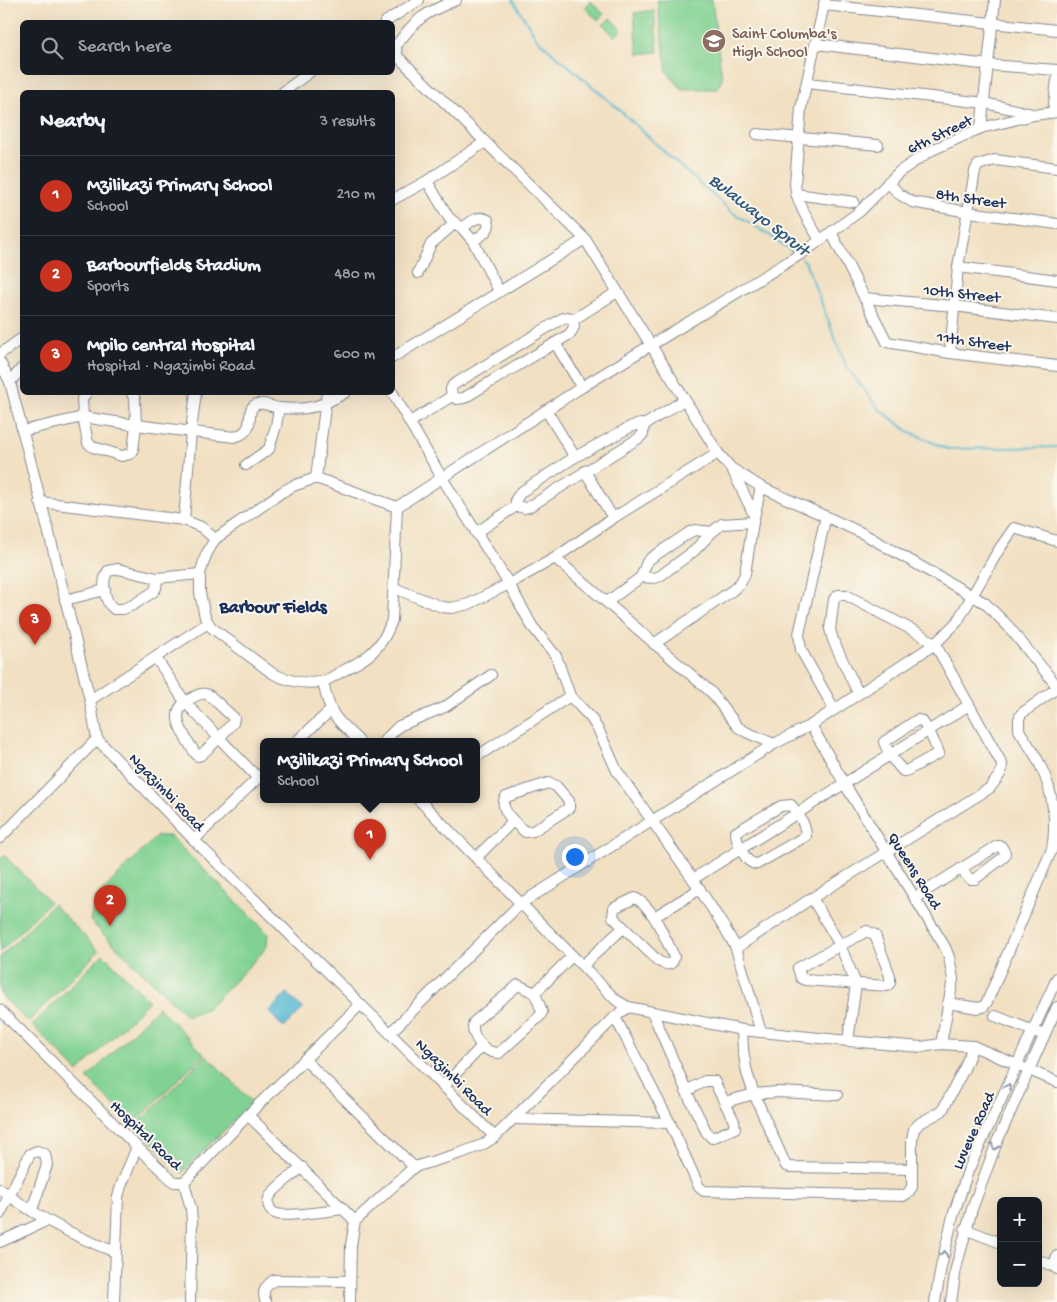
<!DOCTYPE html>
<meta charset="utf-8">
<style>
:root{--surface:#171b24;--page:#242831;--text:#f1f3f6;--muted:#9ea1a6;--line:#363941;--accent:#c8321e}
body{margin:0;font-family:"Gochi Hand",sans-serif;background:var(--page);color:var(--text)}
.controls{position:absolute;right:15px;bottom:15px;display:grid;overflow:hidden;border-radius:8px;box-shadow:0 5px 20px #0002}
.controls button{width:45px;height:45px;display:grid;place-items:center;padding:0;border:0;border-bottom:1px solid var(--line);background:var(--surface);color:var(--text);font:25px sans-serif}
.you{position:absolute;left:574px;top:856px;width:18px;height:18px;margin:-12px;border:4px solid #fff;border-radius:50%;background:#1a73e8;box-shadow:0 0 0 8px #1a73e833}
.badge{display:grid;place-items:center;width:32px;height:32px;border-radius:50%;background:var(--accent);color:#fff;font-size:16px;font-weight:700}
.pin{position:absolute;translate:-50% -41px;filter:drop-shadow(0 1px 2px #0008)}
.pin::after{content:'';position:absolute;top:26px;width:18px;height:15px;background:inherit;clip-path:polygon(0 0,100% 0,50% 100%)}
.popup{position:absolute;left:260px;top:738px;width:220px;height:65px;box-sizing:border-box;display:grid;place-content:center;border-radius:8px;background:var(--surface);filter:drop-shadow(0 1px 4px #0005);font-size:16px;white-space:nowrap;color:var(--muted)}
.popup b{font-size:19px;color:var(--text)}
.popup::after{content:'';position:absolute;left:50%;top:100%;margin-left:-10px;border:10px solid transparent;border-top-color:var(--surface)}
.list{margin:0;padding:0;list-style:none}
h2{display:flex;justify-content:space-between;align-items:center;height:65px;margin:0;padding:0 20px;font-size:21px}
h2 small{font-size:16px;font-weight:400;color:var(--muted)}
.list li{display:grid;grid-template-columns:32px 1fr auto;gap:15px;align-items:center;box-sizing:border-box;height:80px;padding:0 20px;border-top:1px solid var(--line)}
.list b{display:block;font-size:19px;white-space:nowrap}
.list p{margin:0;font-size:16px;white-space:nowrap;color:var(--muted)}
.list em{font-size:16px;font-style:normal;color:var(--muted)}
.icon{flex:none;width:28px;height:28px;fill:none;stroke:currentColor;stroke-width:2;stroke-linecap:round;stroke-linejoin:round}
.map{position:relative;flex:none;width:1057px;height:1302px;overflow:hidden}
.search{position:absolute;background:var(--surface);box-shadow:0 5px 20px #0002;left:20px;top:20px;width:375px;height:55px;display:flex;align-items:center;gap:12px;box-sizing:border-box;padding:0 18px;border-radius:8px;color:var(--muted);font-size:19px}
.panel{position:absolute;background:var(--surface);box-shadow:0 5px 20px #0002;left:20px;top:90px;width:375px;height:305px;border-radius:8px}
.map>svg:first-child{display:block}
.green{fill:#80d192;stroke:#4e8078}
.water{fill:#53b7d2;stroke:#377398}
.lines{fill:none;stroke-linecap:round;stroke-linejoin:round}
.stream{stroke:#53b7d2;stroke-width:2}
.minor-casing{stroke:#868890;stroke-width:12}
.minor{stroke:#fff;stroke-width:10}
.oneway{stroke:#8d97ae}
.labels{text-anchor:middle;stroke-width:4;stroke-linejoin:round;paint-order:stroke}
.education-label{font-size:16px;fill:#785e54;stroke:#fbf7ec;text-anchor:start}
.street-label{font-size:16px;fill:#1b2f5e;stroke:#fbf7ec}
.water-label{font-size:18px;font-style:italic;fill:#2c5881;stroke:#fbf7ec}
.neighbourhood-label{font-size:18px;font-weight:bold;fill:#1b2f5e;stroke:#fbf7ec}
</style>
<div class="map">
<svg width="1057" height="1302" viewBox="0 0 1057 1302">
<rect width="100%" height="100%" fill="#fbf7ec"/>
<filter id="ink" filterUnits="userSpaceOnUse"><feTurbulence type="fractalNoise" baseFrequency=".02" numOctaves="2"/><feDisplacementMap in="SourceGraphic" scale="10" xChannelSelector="R" yChannelSelector="G"/><feConvolveMatrix kernelMatrix="1 2 1 2 8 2 1 2 1" color-interpolation-filters="sRGB"/></filter>
<filter id="wash" filterUnits="userSpaceOnUse"><feTurbulence type="fractalNoise" baseFrequency=".0096" numOctaves="4" result="noise"/><feDisplacementMap in="SourceGraphic" scale="20" xChannelSelector="R" yChannelSelector="G"/><feGaussianBlur stdDeviation="1.12" result="paint"/><feColorMatrix in="noise" values="0 0 0 0 0 0 0 0 0 0 0 0 0 0 0 0 0 1.4 0 .05"/><feComposite in="paint" operator="in"/></filter>
<g filter="url(#wash)">
<rect width="100%" height="100%" fill="#f1e0c2"/>
<g class="green">
<polygon points="657,0 712,0 722,78 718,89 682,89 667,72"/>
<polygon points="591,1 604,14 598,20 585,8"/>
<polygon points="654,10 658,52 638,54 634,13"/>
<polygon points="610,18 622,30 615,37 603,25"/>
<polygon points="157,836 170,836 268,933 267,946 261,954 208,1008 187,1016 90,921 96,897"/>
<polygon points="4,855 50,902 0,952 0,859"/>
<polygon points="53,904 99,951 28,1022 0,994 0,957"/>
<polygon points="103,954 149,1001 78,1072 32,1025"/>
<polygon points="158,1007 204,1054 133,1124 87,1078"/>
<polygon points="206,1055 252,1102 182,1173 135,1126"/>
</g>
<polygon class="water" points="287,993 303,1009 284,1028 268,1012"/>
<g class="lines">
<g class="stream">
<polyline points="513,0 537,39 613,104 681,167 732,212 774,238 794,253"/>
<polyline points="802,259 805,261 846,366 879,409 908,431 947,449 1057,447"/>
</g>
</g>
</g>
<g filter="url(#ink)">
<g class="lines">
<g class="minor-casing">
<g id="minor">
<path d="M456,0C425,13 416,18 396,46L397,56L585,239L718,453L731,468L761,487L862,533L985,603L1008,626L1057,686"/>
<polyline points="824,5 1057,30"/>
<polyline points="385,22 419,0"/>
<polyline points="816,44 989,65 1057,70"/>
<polyline points="807,83 985,103 1033,114"/>
<polyline points="283,92 310,72"/>
<polyline points="1053,112 1057,80"/>
<polyline points="981,128 995,0"/>
<polyline points="757,134 878,145"/>
<polyline points="427,181 449,218 462,228 473,241 499,291"/>
<polyline points="888,182 899,194 912,202 968,212 1057,224"/>
<polyline points="796,194 854,202"/>
<polyline points="392,200 427,181 485,142"/>
<path d="M462,228C471,222 478,214 488,220C492,231 480,236 473,241"/>
<polyline points="831,232 887,342 950,353 1057,366"/>
<path d="M820,240C809,222 797,205 795,184L801,108L825,0"/>
<polyline points="958,267 1057,280"/>
<polyline points="418,273 431,244 455,223"/>
<polyline points="864,298 954,306 1057,319"/>
<polyline points="573,320 617,292"/>
<polyline points="555,343 582,387"/>
<polyline points="950,353 958,267 975,171 978,165 995,160 1057,168"/>
<polyline points="0,354 22,338"/>
<polyline points="392,358 585,239"/>
<polyline points="0,362 10,382 52,545 90,700 97,739 194,840 495,1137"/>
<polyline points="10,382 22,368"/>
<polyline points="87,392 82,399 83,417 88,443 93,447 122,456 130,454 133,451 136,425 135,399 131,392"/>
<polyline points="392,392 442,478 509,584 532,626 556,656 570,696 591,718 599,731 617,771 693,879 726,930 736,948 761,1032"/>
<polyline points="546,410 575,457"/>
<polyline points="410,422 452,396 451,389 453,385 563,318 568,317 573,320 574,327 570,334 464,398 457,399 452,396"/>
<polygon points="641,424 644,425 643,434 639,438 529,507 525,508 516,506 516,499 521,492 575,457 632,426"/>
<polyline points="644,425 684,400"/>
<path d="M22,431L83,417L136,425L234,437C260,431 242,407 258,404C265,402 273,408 280,408C308,411 323,406 346,392"/>
<polyline points="246,465 269,449 276,426 279,408"/>
<polyline points="732,469 754,515"/>
<polyline points="585,471 613,518"/>
<path d="M316,478L397,507L392,620C382,650 366,659 339,673C334,676 327,681 321,682C305,684 287,681 272,673L211,627L205,617L200,593V574L206,555L215,539L282,492L293,486Z"/>
<polyline points="316,478 327,392"/>
<polyline points="40,502 184,520 201,527 215,539"/>
<polyline points="397,507 582,387 804,252 859,212 899,172 930,151 981,128 1034,115 1057,112"/>
<polyline points="826,516 799,634 801,650 834,709"/>
<polyline points="184,520 191,431 196,392"/>
<polyline points="476,533 516,506"/>
<polyline points="555,558 711,692 738,727 746,732 774,744"/>
<polyline points="641,577 655,578 660,576 694,551 712,532 722,524 753,522"/>
<path d="M157,578L118,569L108,571C101,581 104,602 114,609H123L133,605L153,592L156,588L157,578L200,574"/>
<polyline points="394,588 442,607 451,608 469,604 509,584 555,558 613,518 718,453"/>
<polyline points="65,600 105,590"/>
<polyline points="607,602 641,577 647,562 651,558 690,532 695,530 712,532"/>
<polyline points="654,644 733,590 741,582 745,574 753,522 761,487"/>
<path d="M156,658L185,702L219,738L233,723L234,718L209,695C202,692 197,695 190,699C165,713 185,736 195,753L198,756L201,755L219,738L258,778"/>
<path d="M323,682C330,716 335,718 359,741"/>
<polyline points="90,700 208,623"/>
<polygon points="917,720 922,721 929,731 939,753 906,771 903,771 890,756 884,742"/>
<polyline points="811,725 844,783 945,947 949,957 953,979 941,1044"/>
<polyline points="297,741 330,711"/>
<polyline points="384,741 399,726 445,707 491,675"/>
<polyline points="476,757 570,696"/>
<path d="M548,783L556,786L569,801V808L533,831L525,832C517,824 497,809 506,797Z"/>
<polyline points="418,799 616,1000 628,1007 742,1030 848,1041 921,1047 941,1044 973,1046 1057,1082"/>
<path d="M791,805C798,813 806,825 806,836L757,864C746,865 736,842 736,832L781,806Z"/>
<polyline points="0,838 97,739"/>
<polyline points="194,840 264,772"/>
<polyline points="477,857 513,821"/>
<polyline points="693,879 969,705"/>
<polyline points="916,897 997,846 1001,846 1005,853 1004,857 975,879 970,879 960,869"/>
<path d="M635,898C653,906 665,939 674,956C673,967 666,965 658,961L613,917L614,908Z"/>
<polyline points="812,898 840,945 856,984 848,1041"/>
<polyline points="654,917 700,889"/>
<polygon points="867,931 875,935 890,976 890,983 887,986 805,980 801,978 798,968"/>
<polyline points="736,948 812,898 990,788 1001,773 1002,764 935,644 920,634 846,595 838,595 834,599 830,629 833,640 858,693"/>
<polyline points="583,965 623,928"/>
<path d="M518,985L535,993L542,1012L540,1016L499,1053C485,1054 469,1035 474,1022Z"/>
<polyline points="535,993 572,956"/>
<path d="M948,1003L978,1008L983,1007L987,1002L1052,849C1057,822 1053,792 1041,767C1036,754 1026,742 1019,730V719L1021,714L1057,688"/>
<polyline points="0,1010 137,1147 174,1182 184,1182 248,1115 360,1005"/>
<polyline points="653,1014 690,1099 707,1133 712,1138 735,1128 734,1121 714,1081 705,1081 686,1091"/>
<polyline points="995,1016 1039,1033"/>
<polyline points="615,1017 670,1123 699,1187 704,1191 903,1196 908,1193 912,1187 912,1140 914,1129 920,1123 942,1111 964,1069 973,1046"/>
<polyline points="742,1030 743,1050 747,1073 754,1094 786,1166 790,1167 912,1169"/>
<polyline points="390,1033 520,904 774,744 811,725 935,644 957,622 998,551 1014,528 1057,541"/>
<polyline points="305,1060 414,1167"/>
<polyline points="443,1087 482,1046"/>
<polyline points="725,1102 754,1094 778,1092 837,1095"/>
<polyline points="248,1115 355,1221"/>
<polyline points="514,1119 670,1123"/>
<path d="M302,1167C294,1175 276,1186 270,1196C266,1203 269,1212 277,1214C289,1217 329,1211 343,1209"/>
<polyline points="184,1182 191,1209 192,1221 190,1302"/>
<path d="M0,1189C37,1217 72,1236 116,1252"/>
<polyline points="0,1214 30,1154 37,1151 45,1154 47,1165 32,1210"/>
<polyline points="965,1229 1001,1243"/>
<polyline points="0,1242 46,1221"/>
<polyline points="1057,1256 1053,1266 1057,1269"/>
<polyline points="1038,1260 1053,1266"/>
<polyline points="114,1302 118,1197 121,1186 137,1147"/>
<path d="M266,1302C261,1292 265,1286 274,1280L350,1281"/>
<polyline points="350,1302 351,1245 355,1221 414,1167 461,1153 482,1145 495,1137 615,1017 628,1007"/>
<polyline points="935,1302 941,1267 953,1216 968,1171 1057,978"/>
<polyline points="951,1302 956,1268 972,1209 997,1142 1057,1007"/>
</g>
</g>
<use href="#minor" class="minor"/>
</g>
<defs><path id="oneway-chevron" d="M-2-3.5L2.5 0L-2 3.5" fill="none" stroke-width="1.6" stroke-linecap="round" stroke-linejoin="round" transform="scale(1.25)"/></defs>
<g class="oneway">
<use href="#oneway-chevron" transform="translate(1008 1087) rotate(-65)"/>
<use href="#oneway-chevron" transform="translate(995 1147) rotate(111)"/>
<use href="#oneway-chevron" transform="translate(944 1254) rotate(-77)"/>
</g>
</g>
<defs>
<g id="school-disc" transform="scale(1.25)"><circle r="9.5" fill="#8d6e63" stroke="#fbf7ec"/><path d="M0-5L7-2L0 1L-7-2ZM-4 1L0 2.5L4 1V4Q0 6-4 4Z" fill="#fff"/></g>
</defs>
<g fill-rule="evenodd">
<use href="#school-disc" x="714" y="41"/>
</g>
<g class="labels">
<g class="education-label">
<text x="732" y="38">Saint Columba's<tspan x="732" dy="18">High School</tspan></text>
</g>
<g class="street-label">
<text transform="translate(939 133) rotate(-26)" y="6">6th Street</text>
<text transform="translate(971 197) rotate(8)" y="6">8th Street</text>
<text transform="translate(962 292) rotate(6)" y="6">10th Street</text>
<text transform="translate(974 340) rotate(8)" y="6">11th Street</text>
<text transform="translate(168 791) rotate(46)" y="6">Ngazimbi Road</text>
<text transform="translate(916 870) rotate(58)" y="6">Queens Road</text>
<text transform="translate(455 1076) rotate(45)" y="6">Ngazimbi Road</text>
<text transform="translate(972 1130) rotate(-66)" y="6">Luveve Road</text>
<text transform="translate(147 1134) rotate(44)" y="6">Hospital Road</text>
</g>
<g class="water-label">
<text transform="translate(760 214) rotate(38)" y="6">Bulawayo Spruit</text>
</g>
<g class="neighbourhood-label">
<text x="273" y="612">Barbour Fields</text>
</g>
</g>
</svg>
<div class="controls">
<button>+</button>
<button>−</button>
</div>
<div class="you"></div>
<div class="pin badge" style="left:370px;top:860px">1</div>
<div class="popup"><b>Mzilikazi Primary School</b>School</div>
<div class="pin badge" style="left:110px;top:926px">2</div>
<div class="pin badge" style="left:35px;top:645px">3</div>
<div class="search"><svg class="icon" aria-label="search" viewBox="0 0 24 24"><circle cx="10" cy="10" r="6"/><path d="M15 15l6 6"/></svg>Search here</div>
<section class="panel">
<h2>Nearby<small>3 results</small></h2>
<ul class="list">
<li><span class="badge">1</span><div><b>Mzilikazi Primary School</b><p>School</p></div><em>210 m</em></li>
<li><span class="badge">2</span><div><b>Barbourfields Stadium</b><p>Sports</p></div><em>480 m</em></li>
<li><span class="badge">3</span><div><b>Mpilo central Hospital</b><p>Hospital · Ngazimbi Road</p></div><em>600 m</em></li>
</ul>
</section>
</div>
